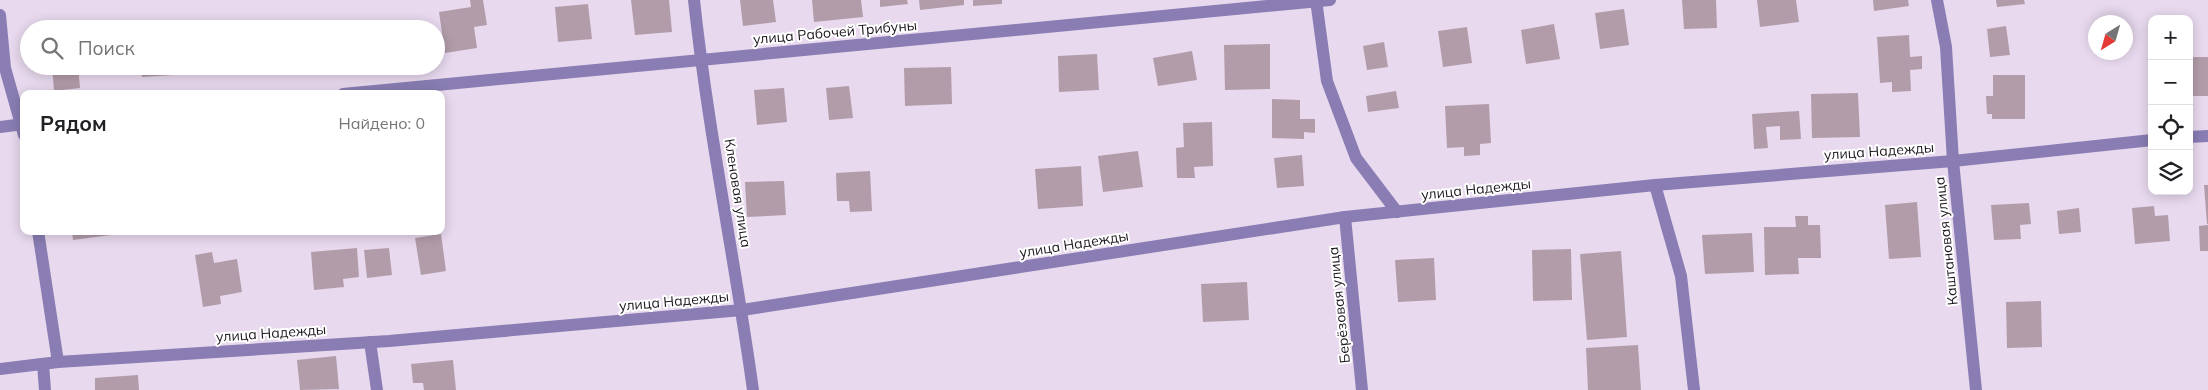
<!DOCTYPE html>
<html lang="ru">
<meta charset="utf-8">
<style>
:root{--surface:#fff;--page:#f6f6f6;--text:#202124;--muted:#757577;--line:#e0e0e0}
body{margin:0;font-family:Mulish,sans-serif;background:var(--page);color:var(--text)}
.controls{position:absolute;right:15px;top:15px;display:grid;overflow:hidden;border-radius:10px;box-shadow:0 2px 12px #0003}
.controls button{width:45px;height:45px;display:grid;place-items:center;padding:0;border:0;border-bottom:1px solid var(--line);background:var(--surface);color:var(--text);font:25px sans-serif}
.compass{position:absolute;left:2088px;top:15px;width:45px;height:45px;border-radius:50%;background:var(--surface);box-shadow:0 2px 12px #0003;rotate:217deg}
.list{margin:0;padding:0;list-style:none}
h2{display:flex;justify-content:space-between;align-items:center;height:65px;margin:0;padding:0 20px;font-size:21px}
h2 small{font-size:16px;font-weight:400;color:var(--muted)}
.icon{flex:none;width:28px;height:28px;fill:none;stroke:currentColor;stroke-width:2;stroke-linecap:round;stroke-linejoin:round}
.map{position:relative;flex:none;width:2208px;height:390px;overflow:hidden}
.search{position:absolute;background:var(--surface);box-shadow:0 2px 12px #0003;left:20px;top:20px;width:425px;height:55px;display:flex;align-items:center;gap:12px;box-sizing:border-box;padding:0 18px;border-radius:28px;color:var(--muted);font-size:19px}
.panel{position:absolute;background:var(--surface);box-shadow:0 2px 12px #0003;left:20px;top:90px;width:425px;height:145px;border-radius:10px}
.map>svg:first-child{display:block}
.building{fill:#b29ca9}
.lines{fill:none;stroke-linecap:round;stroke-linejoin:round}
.minor{stroke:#897db3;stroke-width:12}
.labels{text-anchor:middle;stroke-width:4;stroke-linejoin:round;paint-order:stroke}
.street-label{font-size:14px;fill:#1c171e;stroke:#fff}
</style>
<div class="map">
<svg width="2208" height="390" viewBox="0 0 2208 390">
<rect width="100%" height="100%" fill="#e8d9ee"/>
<g class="building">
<polygon points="470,0 483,0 487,25 474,27 477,48 445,53 439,12 471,7"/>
<polygon points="631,0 669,0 672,32 635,35"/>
<polygon points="740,0 773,0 776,22 743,26"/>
<polygon points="812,0 861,0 863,17 814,22"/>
<polygon points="880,0 907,0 908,4 880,7"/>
<polygon points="919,0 964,0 964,5 920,10"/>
<polygon points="973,0 1002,0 1002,4 973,6"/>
<polygon points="1682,0 1716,0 1717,28 1684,29"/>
<polygon points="1757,0 1796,0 1799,22 1760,27"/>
<polygon points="1873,0 1908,0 1909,6 1874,11"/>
<polygon points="1996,0 2024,0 2025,4 1997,7"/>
<polygon points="588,4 592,39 558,42 555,7"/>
<polygon points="1624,9 1629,45 1600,49 1595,13"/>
<polygon points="1554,24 1560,59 1526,64 1521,30"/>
<polygon points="2006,26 2010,55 1990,57 1987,29"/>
<polygon points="1467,27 1472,63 1443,67 1438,31"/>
<polygon points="1909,35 1910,57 1922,56 1922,69 1910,70 1911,91 1892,92 1892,82 1880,83 1877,37"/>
<polygon points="1384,42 1388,67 1367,70 1363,46"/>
<polygon points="1270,44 1270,89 1225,90 1224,45"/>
<polygon points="1192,51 1197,80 1158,86 1153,58"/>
<polygon points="1097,54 1099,90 1059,92 1058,56"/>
<rect x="2189" y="57" width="19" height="39"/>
<polygon points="52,66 78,66 80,88 54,91"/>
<polygon points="141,66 174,66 174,75 142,77"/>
<polygon points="951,67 952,104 905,106 904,68"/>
<polygon points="1993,75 2025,75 2025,119 1992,119 1992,114 1987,114 1986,96 1993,96"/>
<polygon points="849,86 853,118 829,120 826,88"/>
<polygon points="784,88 787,122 757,125 754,90"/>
<polygon points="1396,91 1399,108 1368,112 1366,96"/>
<polygon points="1858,93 1860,137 1812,138 1811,94"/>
<polygon points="1272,99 1300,100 1300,119 1315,119 1315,133 1304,132 1304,139 1272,138"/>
<polygon points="1489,104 1491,143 1480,144 1480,155 1464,156 1464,147 1447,148 1445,106"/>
<polygon points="1799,111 1801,139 1780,140 1780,126 1766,127 1768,148 1754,149 1752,114"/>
<polygon points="1212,122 1213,166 1194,167 1195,178 1177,178 1176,148 1184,147 1183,123"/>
<polygon points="1138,151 1143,187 1103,192 1098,156"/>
<polygon points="1302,155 1304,186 1277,188 1274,158"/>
<polygon points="1081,166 1083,206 1038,209 1035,169"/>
<polygon points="870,171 872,211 850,212 849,201 837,201 836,173"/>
<polygon points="784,181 786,215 747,217 745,182"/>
<polygon points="2204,185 2208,185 2208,224 2207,224"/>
<polygon points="1917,202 1921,257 1889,259 1885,205"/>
<polygon points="2029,203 2031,224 2020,225 2021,239 1994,240 1991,205"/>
<polygon points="2154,206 2155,216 2168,215 2170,241 2135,244 2132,208"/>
<polygon points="2079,208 2081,232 2059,234 2057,211"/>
<polygon points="1795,216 1808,216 1808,225 1820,225 1821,258 1798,258 1799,274 1765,275 1764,227 1796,227"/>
<polygon points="2208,225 2208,251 2200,251 2199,226"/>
<polygon points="72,231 111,231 111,235 73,240"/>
<polygon points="1752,233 1754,272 1705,274 1702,235"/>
<polygon points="441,234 446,271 421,275 415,238"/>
<polygon points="357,248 359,277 343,279 344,287 314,290 311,252"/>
<polygon points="389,248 392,275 367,278 364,250"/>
<polygon points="1571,249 1572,300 1533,301 1532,250"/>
<polygon points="1621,251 1627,337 1587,340 1580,254"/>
<polygon points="212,252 214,263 237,259 242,292 220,296 221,304 203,307 195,255"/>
<polygon points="1434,258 1436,300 1398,302 1395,260"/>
<polygon points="1247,282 1249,320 1203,322 1201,284"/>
<polygon points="2041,301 2042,347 2007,348 2006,302"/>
<polygon points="1638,345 1641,390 1588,390 1586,348"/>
<polygon points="336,356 339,389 300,390 297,360"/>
<polygon points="453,360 456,390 424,390 423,383 413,383 411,364"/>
<polygon points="138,375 139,390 95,390 95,378"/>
</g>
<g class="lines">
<g class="minor">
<path d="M694,0C708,131 735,260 753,390"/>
<polyline points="1316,0 1327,81 1356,158 1397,212"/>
<polyline points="1937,0 1946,47 1953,161 1976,390"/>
<polyline points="0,15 5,68 24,135"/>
<polyline points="343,94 1330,0"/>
<polyline points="0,127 24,124"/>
<polyline points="2189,137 2208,136"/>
<polyline points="1655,185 1681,276 1694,390"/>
<polyline points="1345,217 1362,390"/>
<polyline points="38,231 58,362"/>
<polyline points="370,342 377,390"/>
<polyline points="43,364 45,390"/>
<polyline points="0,369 58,362 389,341 742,310 1345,217 1655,185 1953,161 2152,140"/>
</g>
</g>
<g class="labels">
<g class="street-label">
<text transform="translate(835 32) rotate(-5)" y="5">улица Рабочей Трибуны</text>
<text transform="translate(1879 151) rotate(-4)" y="5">улица Надежды</text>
<text transform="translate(1476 189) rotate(-6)" y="5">улица Надежды</text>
<text transform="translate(738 193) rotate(81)" y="5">Кленовая улица</text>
<text transform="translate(1946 241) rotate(-96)" y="5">Каштановая улица</text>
<text transform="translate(1074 244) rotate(-9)" y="5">улица Надежды</text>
<text transform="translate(674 301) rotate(-5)" y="5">улица Надежды</text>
<text transform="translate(1339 305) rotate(-96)" y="5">Берёзовая улица</text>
<text transform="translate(271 333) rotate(-4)" y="5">улица Надежды</text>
</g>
</g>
</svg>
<div class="controls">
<button>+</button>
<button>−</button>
<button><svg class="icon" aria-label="locate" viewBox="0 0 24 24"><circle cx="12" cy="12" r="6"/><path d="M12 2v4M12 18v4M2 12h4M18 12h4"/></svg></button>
<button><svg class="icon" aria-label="layers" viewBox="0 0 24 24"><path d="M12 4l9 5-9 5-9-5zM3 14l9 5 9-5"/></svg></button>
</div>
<svg class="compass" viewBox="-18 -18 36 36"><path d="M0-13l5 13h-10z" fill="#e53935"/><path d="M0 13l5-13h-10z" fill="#757577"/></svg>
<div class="search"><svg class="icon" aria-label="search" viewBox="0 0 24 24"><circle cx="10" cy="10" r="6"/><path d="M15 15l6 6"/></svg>Поиск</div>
<section class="panel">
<h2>Рядом<small>Найдено: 0</small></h2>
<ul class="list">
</ul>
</section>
</div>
